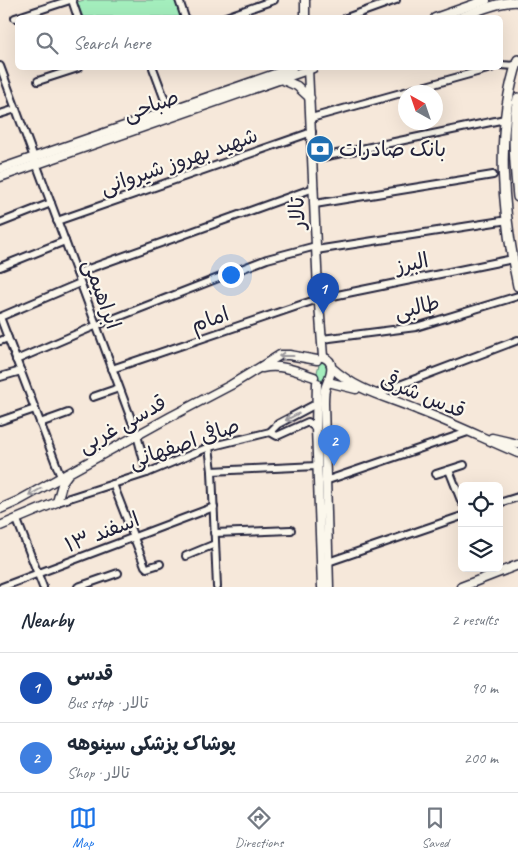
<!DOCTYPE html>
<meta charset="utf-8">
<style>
:root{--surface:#fff;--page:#f2f2f3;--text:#1f2937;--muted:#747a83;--line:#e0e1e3;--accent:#1a73e8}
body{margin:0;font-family:Caveat,"Playpen Sans Arabic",sans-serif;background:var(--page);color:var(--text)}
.controls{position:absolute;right:15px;bottom:15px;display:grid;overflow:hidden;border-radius:8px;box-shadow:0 5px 20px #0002}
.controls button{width:45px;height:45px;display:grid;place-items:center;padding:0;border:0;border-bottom:1px solid var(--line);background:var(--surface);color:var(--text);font:25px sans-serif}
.compass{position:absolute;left:398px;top:85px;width:45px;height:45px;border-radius:50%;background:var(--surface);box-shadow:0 5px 20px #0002;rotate:320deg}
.you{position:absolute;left:230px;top:274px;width:18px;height:18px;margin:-12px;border:4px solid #fff;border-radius:50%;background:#1a73e8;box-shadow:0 0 0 8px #1a73e833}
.badge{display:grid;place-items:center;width:32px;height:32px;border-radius:50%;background:var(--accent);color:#fff;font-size:16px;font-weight:700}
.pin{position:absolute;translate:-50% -41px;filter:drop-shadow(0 1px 2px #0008)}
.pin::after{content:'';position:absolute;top:26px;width:18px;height:15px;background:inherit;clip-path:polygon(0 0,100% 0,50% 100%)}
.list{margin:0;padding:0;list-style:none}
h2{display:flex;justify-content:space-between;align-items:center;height:65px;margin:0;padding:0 20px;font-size:21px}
h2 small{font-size:16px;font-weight:400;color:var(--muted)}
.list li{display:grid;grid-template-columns:32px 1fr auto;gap:15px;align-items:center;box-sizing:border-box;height:70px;padding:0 20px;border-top:1px solid var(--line)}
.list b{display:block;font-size:19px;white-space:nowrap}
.list p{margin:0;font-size:16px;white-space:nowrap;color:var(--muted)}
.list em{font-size:16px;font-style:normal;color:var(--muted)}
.icon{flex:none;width:28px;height:28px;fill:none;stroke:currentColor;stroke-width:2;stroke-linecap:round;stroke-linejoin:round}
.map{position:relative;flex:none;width:518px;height:587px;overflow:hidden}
.search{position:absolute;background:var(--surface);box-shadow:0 5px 20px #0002;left:15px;right:15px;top:15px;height:55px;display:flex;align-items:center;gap:12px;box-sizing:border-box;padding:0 18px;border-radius:8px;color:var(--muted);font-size:19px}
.sheet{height:205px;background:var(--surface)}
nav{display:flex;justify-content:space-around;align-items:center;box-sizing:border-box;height:70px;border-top:1px solid var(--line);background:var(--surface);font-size:14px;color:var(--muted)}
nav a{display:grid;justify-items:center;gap:2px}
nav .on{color:var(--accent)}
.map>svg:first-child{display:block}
.green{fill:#a4eebd;stroke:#63887c}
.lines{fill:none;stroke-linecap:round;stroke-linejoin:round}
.minor-casing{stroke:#22223b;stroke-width:10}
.tertiary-casing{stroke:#22223b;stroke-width:11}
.secondary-casing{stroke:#22223b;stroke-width:12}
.minor{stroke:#fbf7ec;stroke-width:6}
.tertiary{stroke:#fbf7ec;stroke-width:8}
.secondary{stroke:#fbf7ec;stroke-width:9}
.oneway{stroke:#99979c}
.labels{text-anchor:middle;stroke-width:4.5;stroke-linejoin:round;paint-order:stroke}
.street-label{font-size:21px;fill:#22223b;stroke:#fbf7ec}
.poi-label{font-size:21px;fill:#22223b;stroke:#fbf7ec;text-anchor:start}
</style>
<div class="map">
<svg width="518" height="587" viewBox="0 0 518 587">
<rect width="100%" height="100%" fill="#f6e8da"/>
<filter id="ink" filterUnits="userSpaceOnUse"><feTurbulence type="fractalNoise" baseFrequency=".02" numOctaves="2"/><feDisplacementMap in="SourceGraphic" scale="10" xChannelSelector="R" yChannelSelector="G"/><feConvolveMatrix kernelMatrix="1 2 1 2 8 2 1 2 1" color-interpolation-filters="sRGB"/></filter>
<g filter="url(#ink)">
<g class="green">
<polygon points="84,0 175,0 181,17 83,17 77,2"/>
<polygon points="320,361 327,362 328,370 324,382 319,381 317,372"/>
</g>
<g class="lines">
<g class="minor-casing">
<g id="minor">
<polyline points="72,0 78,18"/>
<polyline points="179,0 185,18"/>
<polyline points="15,18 70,0"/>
<polyline points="223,18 274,0"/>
<polyline points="346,18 396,0"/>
<polyline points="500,65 516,66"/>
<polyline points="0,66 137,435 147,473"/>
<polyline points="153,68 169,111"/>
<polyline points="38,81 78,68"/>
<polyline points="0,114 16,109"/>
<polyline points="311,118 491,68"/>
<polyline points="313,159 505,119"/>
<polyline points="315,204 493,175"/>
<polyline points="57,221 312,132"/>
<polyline points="0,223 51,203"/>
<polyline points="316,250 508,220"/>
<polyline points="0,267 65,241"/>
<polyline points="77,273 314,188"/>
<polyline points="0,317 61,477"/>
<polyline points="0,317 80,283"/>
<polyline points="322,339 416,327 518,296"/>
<polyline points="0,341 8,338"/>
<polyline points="16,360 95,326 267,259 316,246"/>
<polyline points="112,369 318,299 513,259"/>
<polyline points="0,377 21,371"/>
<polyline points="376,394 518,340"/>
<polyline points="93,397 119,388"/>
<polyline points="0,421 35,409"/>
<polyline points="40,423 68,413"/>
<polyline points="270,432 277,436 308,422 316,428"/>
<polyline points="209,447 212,471 217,587"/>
<polyline points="449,470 462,503"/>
<polyline points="212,471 317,466"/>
<polyline points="436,474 464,465"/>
<polyline points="325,481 468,432"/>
<polyline points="113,484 145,566 147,568 160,564"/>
<polyline points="57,502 147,473 209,447 270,432 278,424 316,404"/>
<polyline points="499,503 518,497"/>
<polyline points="17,520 43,587"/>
<polyline points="214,533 291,530"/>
<polyline points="186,556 215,544"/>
<polyline points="328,562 462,516"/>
<polyline points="2,587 214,507"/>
<polyline points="78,587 118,573"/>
</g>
</g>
<g class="tertiary-casing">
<g id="tertiary">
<polyline points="305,0 305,18"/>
<polyline points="435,18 486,0"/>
<path d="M459,18C474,12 503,0 518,2"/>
<polyline points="308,68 318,290 323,357"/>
<polyline points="281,79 297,86 310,98"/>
<polyline points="0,169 292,68"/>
<polyline points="0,177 313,68"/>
<path d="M323,357C337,362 330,376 326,386C324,391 324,398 324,403L329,587"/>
<path d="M262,368C281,364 297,371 314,377"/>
<path d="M332,368C359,392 385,396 418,410C452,423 485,439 518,453"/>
<polyline points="328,382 356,389"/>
<polyline points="317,383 316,428 322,587"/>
<polyline points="492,438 518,444"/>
<polyline points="0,509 18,501 170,417 231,385 280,355 289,355 317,360"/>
<polyline points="0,526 57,502 63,481 68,474"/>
<polyline points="461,587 518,565"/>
</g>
</g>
<g class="secondary-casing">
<g id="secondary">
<path d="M518,60C494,131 503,214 518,286"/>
<path d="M518,98C511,130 515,165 518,197"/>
</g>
</g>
<use href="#minor" class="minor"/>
<use href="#tertiary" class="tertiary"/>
<use href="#secondary" class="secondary"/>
</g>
<defs><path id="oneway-shaft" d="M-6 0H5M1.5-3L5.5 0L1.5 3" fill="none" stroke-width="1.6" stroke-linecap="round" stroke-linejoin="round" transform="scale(1.25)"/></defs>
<g class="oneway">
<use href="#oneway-shaft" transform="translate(286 356) rotate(-180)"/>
<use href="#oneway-shaft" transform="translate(292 417) rotate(152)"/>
<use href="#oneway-shaft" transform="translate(35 492) rotate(150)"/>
</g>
</g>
<defs>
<g id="bank-disc" transform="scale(1.4375)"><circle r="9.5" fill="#1f6fb2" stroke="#fbf7ec"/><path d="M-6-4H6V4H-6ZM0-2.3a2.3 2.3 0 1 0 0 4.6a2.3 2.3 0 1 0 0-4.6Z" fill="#fff"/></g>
</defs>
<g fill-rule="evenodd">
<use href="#bank-disc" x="320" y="149"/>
</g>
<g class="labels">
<g class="street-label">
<text transform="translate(151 105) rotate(-19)" y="7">صباحی</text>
<text transform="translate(179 161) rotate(-19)" y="7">شهید بهروز شیروانی</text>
<text transform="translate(297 213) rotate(-92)" y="7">تالار</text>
<text transform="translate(412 263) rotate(-12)" y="7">البرز</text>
<text transform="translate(102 294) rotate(70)" y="7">ابراهیمی</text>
<text transform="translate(417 307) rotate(-13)" y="7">طالبی</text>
<text transform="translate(210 319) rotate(-19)" y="7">امام</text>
<text transform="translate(423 395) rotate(22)" y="7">قدس شرقی</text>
<text transform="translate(122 424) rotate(-29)" y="7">قدسی غربی</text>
<text transform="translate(184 443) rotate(-19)" y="7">صافی اصفهانی</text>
<text transform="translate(102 532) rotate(-21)" y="7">اسفند ۱۳</text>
</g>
<g class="poi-label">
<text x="339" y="156">بانک صادرات</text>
</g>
</g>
</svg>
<div class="controls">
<button><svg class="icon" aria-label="locate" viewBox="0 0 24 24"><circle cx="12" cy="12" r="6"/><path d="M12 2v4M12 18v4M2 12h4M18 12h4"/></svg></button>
<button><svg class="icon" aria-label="layers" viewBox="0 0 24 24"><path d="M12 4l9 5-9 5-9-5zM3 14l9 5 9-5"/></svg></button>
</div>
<svg class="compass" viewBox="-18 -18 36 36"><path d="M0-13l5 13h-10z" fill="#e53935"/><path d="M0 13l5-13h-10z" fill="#747a83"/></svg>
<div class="you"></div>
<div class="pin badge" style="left:323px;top:314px;background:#1a4fb4">1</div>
<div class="pin badge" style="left:334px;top:466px;background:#3f7fe0">2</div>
<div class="search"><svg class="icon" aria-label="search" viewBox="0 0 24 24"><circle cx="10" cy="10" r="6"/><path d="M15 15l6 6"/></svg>Search here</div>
</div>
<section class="sheet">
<h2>Nearby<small>2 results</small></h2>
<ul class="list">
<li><span class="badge" style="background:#1a4fb4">1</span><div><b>قدسی</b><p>Bus stop · تالار</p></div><em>90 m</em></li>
<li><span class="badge" style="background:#3f7fe0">2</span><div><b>پوشاک پزشکی سینوهه</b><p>Shop · تالار</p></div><em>200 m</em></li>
</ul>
</section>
<nav>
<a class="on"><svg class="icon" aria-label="map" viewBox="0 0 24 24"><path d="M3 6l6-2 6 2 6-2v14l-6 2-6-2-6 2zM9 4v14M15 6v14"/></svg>Map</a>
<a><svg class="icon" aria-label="directions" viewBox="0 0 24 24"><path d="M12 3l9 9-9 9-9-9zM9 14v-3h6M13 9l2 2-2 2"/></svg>Directions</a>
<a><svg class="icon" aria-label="saved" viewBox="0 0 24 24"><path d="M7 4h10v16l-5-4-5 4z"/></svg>Saved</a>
</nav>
